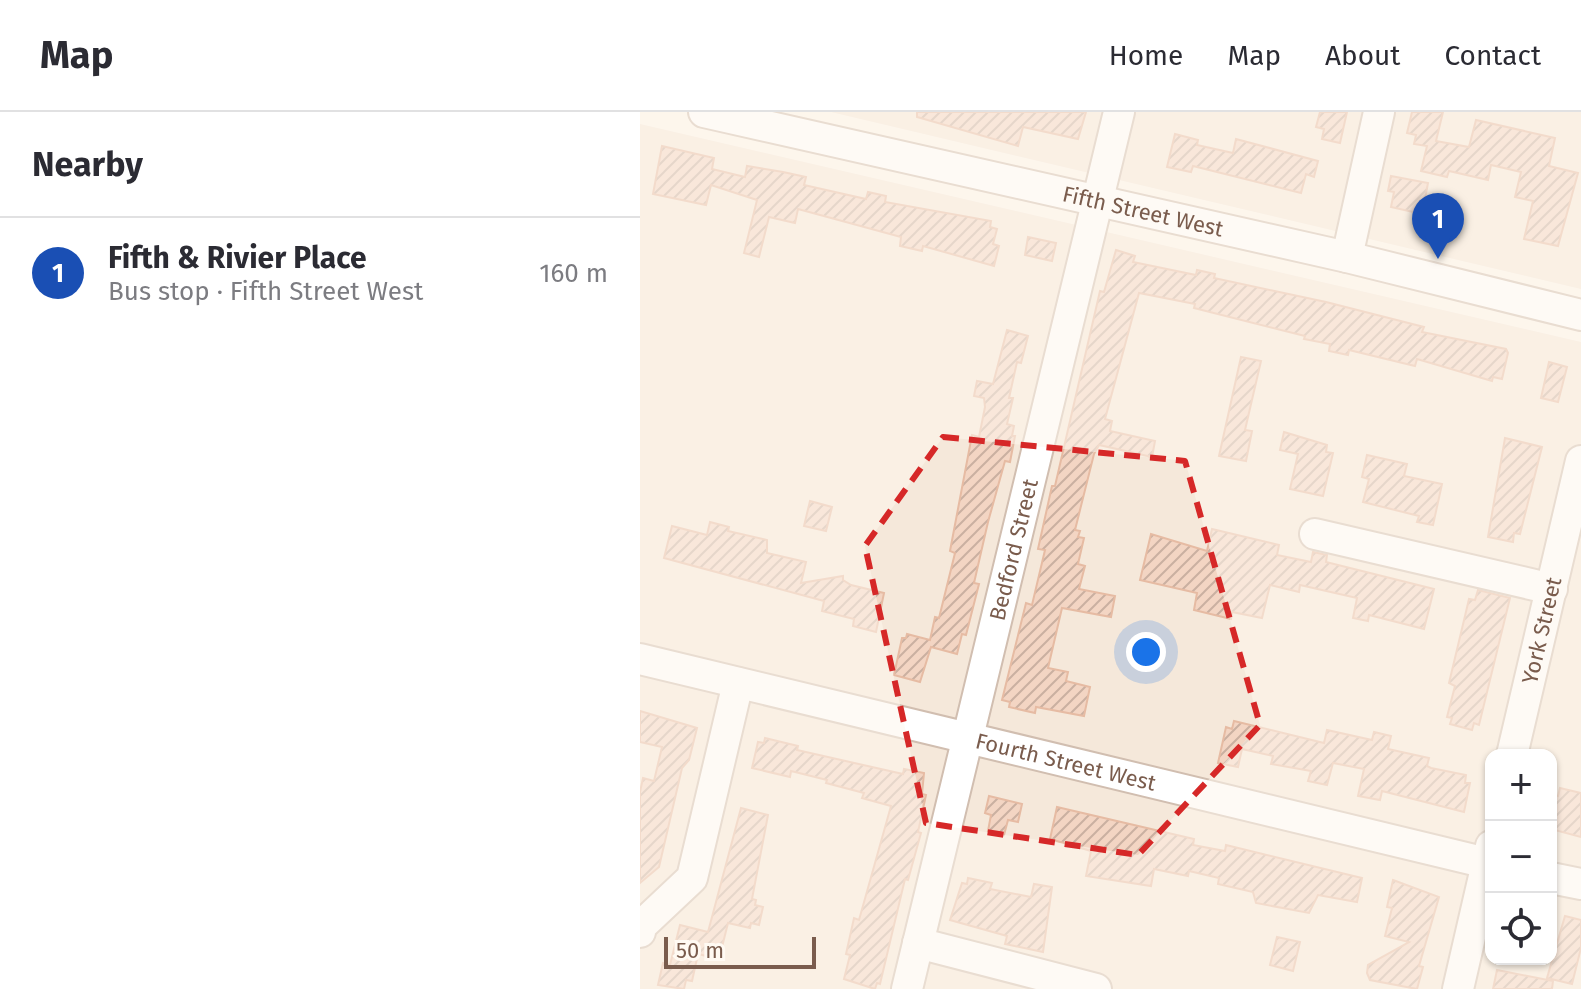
<!DOCTYPE html>
<meta charset="utf-8">
<style>
:root{--surface:#fff;--page:#f2f2f3;--text:#2b2b33;--muted:#7c7c81;--line:#e1e1e2;--accent:#7c3aed}
body{margin:0;font-family:"Fira Sans",sans-serif;background:var(--page);color:var(--text)}
.controls{position:absolute;right:24px;bottom:24px;display:grid;overflow:hidden;border-radius:16px;box-shadow:0 2px 6px #0004}
.controls button{width:72px;height:72px;display:grid;place-items:center;padding:0;border:0;border-bottom:2px solid var(--line);background:var(--surface);color:var(--text);font:40px sans-serif}
.scale{position:absolute;left:24px;bottom:20px;width:152px;box-sizing:border-box;padding-left:8px;border:4px solid #7a5c4d;border-top:0;font-size:22px;line-height:28px;white-space:nowrap;color:#7a5c4d;-webkit-text-stroke:6px #fffaf3;paint-order:stroke}
.you{position:absolute;left:506px;top:540px;width:28px;height:28px;margin:-20px;border:6px solid #fff;border-radius:50%;background:#1a73e8;box-shadow:0 0 0 12px #1a73e833}
.badge{display:grid;place-items:center;width:52px;height:52px;border-radius:50%;background:var(--accent);color:#fff;font-size:26px;font-weight:700}
.pin{position:absolute;translate:-50% -66px;filter:drop-shadow(0 2px 4px #0008)}
.pin::after{content:'';position:absolute;top:42px;width:28px;height:24px;background:inherit;clip-path:polygon(0 0,100% 0,50% 100%)}
.list{margin:0;padding:0;list-style:none}
h2{display:flex;justify-content:space-between;align-items:center;height:104px;margin:0;padding:0 32px;font-size:34px}
h2 small{font-size:26px;font-weight:400;color:var(--muted)}
.list li{display:grid;grid-template-columns:52px 1fr auto;gap:24px;align-items:center;box-sizing:border-box;height:112px;padding:0 32px;border-top:2px solid var(--line)}
.list b{display:block;font-size:30px;white-space:nowrap}
.list p{margin:0;font-size:26px;white-space:nowrap;color:var(--muted)}
.list em{font-size:26px;font-style:normal;color:var(--muted)}
.icon{flex:none;width:44px;height:44px;fill:none;stroke:currentColor;stroke-width:2;stroke-linecap:round;stroke-linejoin:round}
.map{position:relative;flex:none;width:941px;height:877px;overflow:hidden}
header{display:flex;align-items:center;gap:48px;box-sizing:border-box;height:112px;padding:0 40px;background:var(--surface);border-bottom:2px solid var(--line)}
header strong{font-size:38px}
nav{display:flex;gap:44px;margin-inline-start:auto;font-size:28px}
main{display:flex}
aside{flex:1;background:var(--surface)}
.map>svg:first-child{display:block}
.residential{fill:#f5e8da;fill-rule:evenodd}
.building{fill:url(#building-hatch);stroke:#e6bba3;stroke-width:2}
.lines{fill:none;stroke-linecap:round;stroke-linejoin:round}
.minor-casing{stroke:#d1beb0;stroke-width:34}
.minor{stroke:#fff;stroke-width:30}
.marked{fill:none;stroke:#d62828;stroke-width:6;stroke-dasharray:16 10;stroke-linejoin:round}
.labels{text-anchor:middle;stroke-width:8;stroke-linejoin:round;paint-order:stroke}
.street-label{font-size:22px;fill:#7a5c4d;stroke:#fffaf3}
</style>
<header>
<strong>Map</strong>
<nav><a>Home</a><a>Map</a><a>About</a><a>Contact</a></nav>
</header>
<main>
<aside>
<h2>Nearby<small></small></h2>
<ul class="list">
<li><span class="badge" style="background:#1a4fb4">1</span><div><b>Fifth &amp; Rivier Place</b><p>Bus stop · Fifth Street West</p></div><em>160 m</em></li>
</ul>
</aside>
<div class="map">
<svg width="941" height="877" viewBox="0 0 941 877">
<defs>
<pattern id="building-hatch" width="6" height="6" patternUnits="userSpaceOnUse" patternTransform="scale(2)"><rect width="6" height="6" fill="#f3d5c3"/><path d="M-1 1l2-2M0 6l6-6M5 7l2-2" fill="none" stroke="#cab0a1"/></pattern>
</defs>
<rect width="100%" height="100%" fill="#fdf6ec"/>
<g class="residential">
<polygon points="191,0 941,0 941,177"/>
<path d="M0,12L941,230V877H0ZM851,643H911V847H851Z"/>
</g>
<g class="building">
<polygon points="277,0 446,0 438,27 383,15 378,34 277,5"/>
<polygon points="680,0 707,0 700,31 682,27 684,17 676,15"/>
<polygon points="772,0 803,0 796,29 829,35 836,8 915,26 909,54 938,61 918,134 884,127 893,89 875,85 881,60 851,53 848,68 809,59 807,65 781,59 787,34 774,32 776,23 767,21"/>
<polygon points="535,22 558,28 557,33 593,41 596,27 678,49 674,65 666,62 661,81 553,54 551,60 527,55"/>
<polygon points="22,34 74,46 72,57 105,65 107,54 143,60 166,65 164,73 226,87 228,80 246,84 245,90 351,109 350,115 357,117 353,132 359,134 354,154 283,134 282,139 260,134 261,125 158,97 155,111 129,105 119,145 104,141 117,88 71,73 66,93 13,82"/>
<polygon points="751,64 788,71 782,102 751,95 754,80 748,79"/>
<polygon points="388,125 416,131 412,149 385,143"/>
<polygon points="476,138 495,144 493,150 556,163 557,158 575,162 574,166 686,190 784,215 782,220 866,237 868,241 862,267 853,265 852,269 777,247 775,254 709,238 708,243 689,239 690,232 664,227 665,224 554,196 555,192 499,181 465,307 472,309 470,319 515,329 512,345 459,333 454,342 435,418 440,419 438,425 444,426 438,452 445,454 439,477 475,484 471,505 422,496 408,556 428,560 426,569 450,575 444,604 396,595 395,601 369,595 370,590 362,588 386,491 392,493 405,438 398,437 412,374 415,374 460,179 464,180"/>
<polygon points="367,218 388,224 381,251 377,250 369,286 373,286 367,312 374,314 372,324 375,324 370,350 365,349 348,410 334,471 339,472 326,523 322,522 317,542 291,535 280,570 254,563 262,526 266,526 267,522 290,528 295,505 299,506 315,441 310,439 332,323 339,325 345,295 344,286 334,284 337,269 353,272"/>
<polygon points="601,245 621,249 605,318 612,319 606,349 579,344"/>
<polygon points="909,250 927,255 918,290 901,286"/>
<polygon points="644,320 687,333 686,340 693,341 683,384 650,377 658,342 640,338"/>
<polygon points="865,326 902,335 880,422 874,421 873,430 848,425"/>
<polygon points="727,343 767,352 764,364 802,372 793,413 777,410 779,404 723,390 729,367 722,365"/>
<polygon points="170,389 192,395 186,419 164,414"/>
<polygon points="70,410 89,415 88,419 127,428 127,441 166,450 161,471 203,464 203,468 211,473 244,481 236,520 213,514 214,507 182,499 184,489 24,446 32,414 67,423"/>
<polygon points="572,417 639,433 637,443 671,450 673,440 687,443 686,450 794,477 784,517 729,503 728,509 713,506 717,486 660,473 659,480 630,473 622,506 592,500 591,507 554,498 557,481 500,468 511,422 567,439"/>
<polygon points="838,478 870,486 839,613 834,611 832,618 810,612 812,606 807,605 815,574 809,571 825,504 829,487 835,488"/>
<polygon points="0,599 57,616 49,648 42,656 19,755 0,771 0,680 3,666 14,669 22,635 0,630"/>
<polygon points="594,609 684,631 687,618 732,628 734,620 751,624 748,637 789,646 787,654 791,656 826,663 825,671 830,671 824,700 742,679 740,688 718,684 724,657 693,651 687,673 668,669 671,659 631,652 633,644 602,637 598,655 578,651 586,615 592,617"/>
<polygon points="125,626 158,634 157,638 263,662 264,657 284,661 282,682 286,683 278,720 281,721 268,768 265,767 240,872 237,871 235,877 204,867 210,843 206,842 214,806 219,808 251,694 222,686 224,681 186,671 187,668 151,659 150,665 112,656 118,630 124,631"/>
<polygon points="920,676 941,681 941,725 911,717 911,682 918,684"/>
<polygon points="349,684 382,692 378,710 368,708 364,723 348,719 351,703 345,701"/>
<polygon points="417,695 554,727 553,733 585,739 586,733 722,766 717,790 678,783 669,801 616,791 613,780 578,772 579,766 549,759 548,764 514,757 511,774 446,764 451,739 410,727"/>
<polygon points="101,696 128,703 112,787 116,788 115,793 123,795 119,813 111,811 110,816 88,811 79,847 58,842 52,869 46,868 44,877 18,873 23,851 30,853 40,813 68,820"/>
<polygon points="328,766 352,771 350,777 391,785 394,772 412,775 403,840 365,832 367,824 310,808 322,771 327,772"/>
<polygon points="753,768 799,785 779,854 783,855 777,877 730,868 727,861 728,853 769,830 745,824 752,796 747,795"/>
<polygon points="925,804 941,808 941,836 932,872 907,866"/>
<polygon points="637,825 660,830 653,859 630,853"/>
<polygon points="857,858 913,869 912,877 853,877"/>
</g>
<g class="lines">
<g class="minor-casing">
<g id="minor">
<path id="s1" d="M64,0L707,145L941,203"/>
<polyline points="707,145 739,0"/>
<polyline points="675,422 912,477"/>
<path id="s2" d="M0,547L851,752"/>
<path id="s3" d="M872,643L941,349"/>
<polyline points="911,766 941,772"/>
<polyline points="0,820 1,814 52,766 98,571"/>
<polyline points="278,831 456,877"/>
<path id="s4" d="M267,877L479,0"/>
<polyline points="818,877 851,734"/>
</g>
</g>
<use href="#minor" class="minor"/>
</g>
<path d="M0 0H941V877H0ZM303,325L545,349L620,613L498,743L286,711L225,434Z" fill="#fdf6ec" fill-opacity=".55" fill-rule="evenodd"/>
<path class="marked" d="M303,325L545,349L620,613L498,743L286,711L225,434Z"/>
<g class="labels">
<g class="street-label">
<text dy="8" stroke="none"><textPath href="#s1" startOffset="450">Fifth Street West</textPath></text>
<text dy="8" stroke="none"><textPath href="#s4" startOffset="452">Bedford Street</textPath></text>
<text dy="8" stroke="none"><textPath href="#s3" startOffset="128">York Street</textPath></text>
<text dy="8" stroke="none"><textPath href="#s2" startOffset="438">Fourth Street West</textPath></text>
</g>
</g>
</svg>
<div class="controls">
<button>+</button>
<button>−</button>
<button><svg class="icon" aria-label="locate" viewBox="0 0 24 24"><circle cx="12" cy="12" r="6"/><path d="M12 2v4M12 18v4M2 12h4M18 12h4"/></svg></button>
</div>
<div class="scale">50 m</div>
<div class="you"></div>
<div class="pin badge" style="left:798px;top:147px;background:#1a4fb4">1</div>
</div>
</main>
